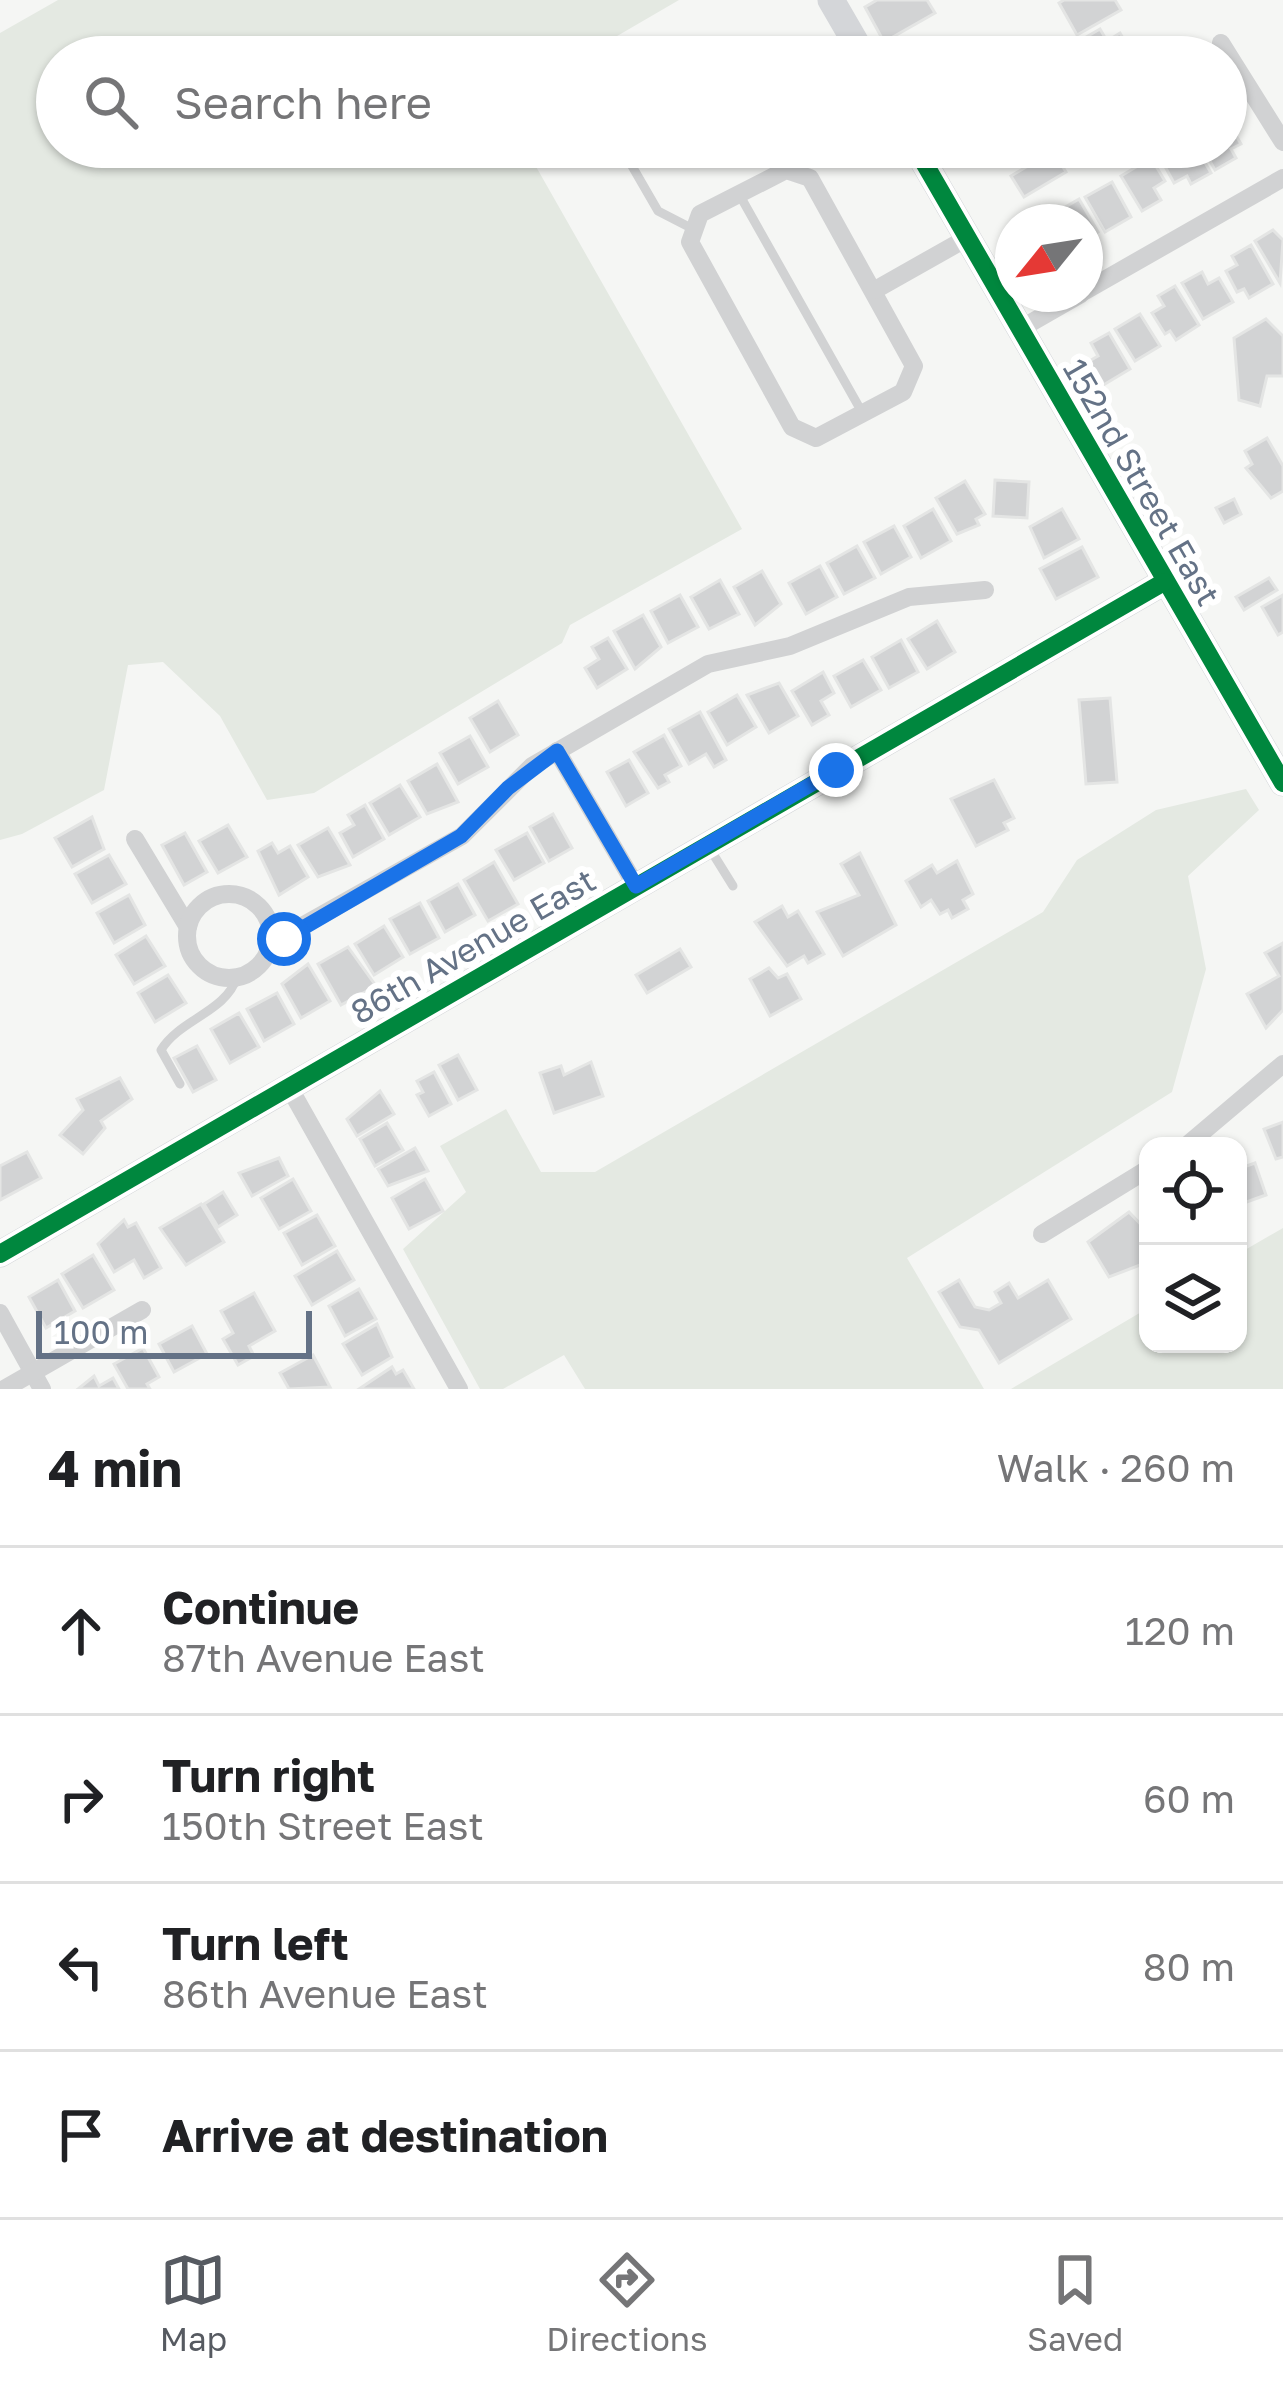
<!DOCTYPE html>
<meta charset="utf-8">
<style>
:root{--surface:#fff;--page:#f2f2f2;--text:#202124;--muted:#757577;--line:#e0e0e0;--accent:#565a61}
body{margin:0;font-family:"Golos Text",sans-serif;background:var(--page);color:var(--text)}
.controls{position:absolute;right:36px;bottom:36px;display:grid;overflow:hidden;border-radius:24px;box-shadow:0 3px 9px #0004}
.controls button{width:108px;height:108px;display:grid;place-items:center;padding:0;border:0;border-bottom:3px solid var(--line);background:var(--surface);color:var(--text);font:60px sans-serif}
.compass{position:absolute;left:995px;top:204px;width:108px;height:108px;border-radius:50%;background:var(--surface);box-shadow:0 3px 9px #0004;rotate:240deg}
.scale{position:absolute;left:36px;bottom:30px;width:276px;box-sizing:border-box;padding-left:12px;border:6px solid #647286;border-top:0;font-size:33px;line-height:42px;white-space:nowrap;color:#647286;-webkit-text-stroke:9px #fff;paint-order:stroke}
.stop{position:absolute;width:36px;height:36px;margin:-27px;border:9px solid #1a73e8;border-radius:50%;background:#fff}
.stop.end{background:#1a73e8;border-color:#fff;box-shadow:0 3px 12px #0008}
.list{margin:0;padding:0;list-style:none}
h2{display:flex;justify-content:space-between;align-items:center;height:156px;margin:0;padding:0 48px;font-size:51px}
h2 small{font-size:39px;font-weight:400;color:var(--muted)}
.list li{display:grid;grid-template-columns:78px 1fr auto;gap:36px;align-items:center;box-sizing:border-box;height:168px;padding:0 48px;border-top:3px solid var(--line)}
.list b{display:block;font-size:45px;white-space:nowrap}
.list p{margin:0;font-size:39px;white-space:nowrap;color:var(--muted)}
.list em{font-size:39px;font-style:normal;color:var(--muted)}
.icon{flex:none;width:66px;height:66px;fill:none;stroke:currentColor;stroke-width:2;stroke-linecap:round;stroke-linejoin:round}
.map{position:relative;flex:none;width:1283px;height:1389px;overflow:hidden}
.search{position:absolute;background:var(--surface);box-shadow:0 3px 9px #0004;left:36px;right:36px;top:36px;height:132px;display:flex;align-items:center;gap:30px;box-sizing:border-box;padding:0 42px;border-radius:66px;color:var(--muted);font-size:45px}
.sheet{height:828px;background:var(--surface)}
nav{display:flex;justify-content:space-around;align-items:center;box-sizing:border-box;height:168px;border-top:3px solid var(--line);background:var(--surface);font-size:33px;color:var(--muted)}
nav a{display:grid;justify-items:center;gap:6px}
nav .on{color:var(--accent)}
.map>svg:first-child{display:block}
.green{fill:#e4e9e2}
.building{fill:#d2d3d4;stroke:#e4e5e4;stroke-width:3}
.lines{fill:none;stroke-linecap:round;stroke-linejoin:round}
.lane{stroke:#d1d2d3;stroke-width:9}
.street{stroke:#d1d2d3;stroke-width:18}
.secondary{stroke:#d4d6d9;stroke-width:27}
.cycleway-casing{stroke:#fff;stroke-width:26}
.cycleway{stroke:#00873e;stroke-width:18}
.route{stroke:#1a73e8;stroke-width:15}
.labels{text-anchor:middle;stroke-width:12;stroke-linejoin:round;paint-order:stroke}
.street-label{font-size:33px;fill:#647286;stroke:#fff}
</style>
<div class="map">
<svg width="1283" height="1389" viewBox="0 0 1283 1389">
<rect width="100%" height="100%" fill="#f5f6f4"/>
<g class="green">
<polygon points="58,0 679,0 581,57 57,57 57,147 533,147 530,156 742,529 570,625 562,643 314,793 267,800 220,716 163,662 128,665 104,790 22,834 0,840 0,33"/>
<polygon points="1246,789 1259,810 1188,876 1206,969 1172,1092 907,1258 984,1389 585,1389 564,1355 503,1389 480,1389 403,1249 466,1192 440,1146 506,1109 541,1172 595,1172 1043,912 1077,860 1156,810"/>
<polygon points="1283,1228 1283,1389 1011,1389 1148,1308 1148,1344 1238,1344 1238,1254"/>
</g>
<g class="building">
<polygon points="877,0 927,0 935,13 884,42 865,7"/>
<polygon points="1064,0 1115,0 1121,10 1077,35 1059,3"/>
<polygon points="1100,29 1107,41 1120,33 1131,52 1085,57 1076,43"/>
<polygon points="1229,124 1241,144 1231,149 1236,158 1215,170 1202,147 1226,147"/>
<polygon points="1196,147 1211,173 1191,184 1187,176 1174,183 1155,148"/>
<polygon points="1053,151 1066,172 1024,197 1011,176"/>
<polygon points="1151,158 1165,181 1154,188 1161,200 1142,211 1121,176"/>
<polygon points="1112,182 1131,217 1105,232 1085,197"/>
<polygon points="1079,199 1098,232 1085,239 1085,222 1060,222 1055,213"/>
<polygon points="1273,230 1283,240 1280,283 1255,241"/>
<polygon points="1251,245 1273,284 1249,298 1244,289 1237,292 1226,271 1237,265 1232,256"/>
<polygon points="1202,272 1208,284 1219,278 1233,302 1203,319 1182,283"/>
<polygon points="1175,286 1199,325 1176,340 1170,331 1165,334 1152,313 1164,306 1158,296"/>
<polygon points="1140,314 1160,346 1135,361 1115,329"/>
<polygon points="1266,319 1283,336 1283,376 1267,376 1260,406 1239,400 1234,338"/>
<polygon points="1109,333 1130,369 1100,387 1086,363 1098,356 1091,343"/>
<polygon points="1267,438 1283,466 1283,491 1271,498 1246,468 1252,464 1245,451"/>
<polygon points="995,480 1029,482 1027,518 993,516"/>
<polygon points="965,481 985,514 976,519 979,525 957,534 936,498"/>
<polygon points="1234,499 1241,514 1224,523 1216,508"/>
<polygon points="933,509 951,541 921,558 904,526"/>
<polygon points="1062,509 1079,539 1044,558 1030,527"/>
<polygon points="894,526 911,557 881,574 864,542"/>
<polygon points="857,546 875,578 844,594 827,563"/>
<polygon points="1082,547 1098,577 1056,599 1040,569"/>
<polygon points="820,566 837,597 806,614 789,583"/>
<polygon points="762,571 781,604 755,625 734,587"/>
<polygon points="1269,578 1277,590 1244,610 1236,597"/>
<polygon points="720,580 739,614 709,629 691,597"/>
<polygon points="680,595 698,627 668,643 651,611"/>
<polygon points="1283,595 1283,632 1278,635 1262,607"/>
<polygon points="643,615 661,647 635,669 614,631"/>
<polygon points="937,621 955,652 927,669 908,639"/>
<polygon points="608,638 627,669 597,688 585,668 599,659 592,647"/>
<polygon points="901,640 918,672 889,688 872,657"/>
<polygon points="863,660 881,690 851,707 834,676"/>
<polygon points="823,672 834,693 821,701 829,715 812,725 792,691"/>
<polygon points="779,683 798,716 769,733 747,695"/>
<polygon points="737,695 756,727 727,745 708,712"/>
<polygon points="1110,698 1117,782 1086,784 1079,700"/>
<polygon points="498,701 518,735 490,752 470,718"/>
<polygon points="700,712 726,760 714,767 706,754 689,764 669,729"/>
<polygon points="664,735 681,766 665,775 669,782 658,788 634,752"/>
<polygon points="470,736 488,767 458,784 440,753"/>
<polygon points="629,760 648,793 626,806 607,772"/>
<polygon points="437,764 458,802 427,814 408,781"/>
<polygon points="994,780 1014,818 1004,823 1008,830 976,846 951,799"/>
<polygon points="400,785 420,817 389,835 370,803"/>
<polygon points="365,805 384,839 353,857 340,833 354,825 348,815"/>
<polygon points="553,814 572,848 549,861 530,827"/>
<polygon points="92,817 104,849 72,867 55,838"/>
<polygon points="228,825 247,857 218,873 199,841"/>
<polygon points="328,828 350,865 318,877 298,845"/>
<polygon points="185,833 207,872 184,885 162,845"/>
<polygon points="527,833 544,863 514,880 496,850"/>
<polygon points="272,843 278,853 290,846 308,877 279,895 258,851"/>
<polygon points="860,853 896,925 843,956 817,912 859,895 841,864"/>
<polygon points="109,855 126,884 92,903 75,874"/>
<polygon points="957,861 973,894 963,900 968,909 952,918 948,910 940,914 931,900 921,907 906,881 932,865 937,873"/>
<polygon points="494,862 518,904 488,921 464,880"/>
<polygon points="458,884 475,915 445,932 428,901"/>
<polygon points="129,895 145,925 114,943 97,913"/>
<polygon points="420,903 439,938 410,954 390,919"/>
<polygon points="782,906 788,917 798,911 824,954 808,963 804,956 787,966 755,922"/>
<polygon points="384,926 403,957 374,975 355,944"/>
<polygon points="146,936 165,966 134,984 116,955"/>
<polygon points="1283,943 1283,1010 1266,1028 1247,994 1279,976 1265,953"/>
<polygon points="348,947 376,986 341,1005 318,964"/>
<polygon points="680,949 691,967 647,993 636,975"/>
<polygon points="308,964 330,1001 301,1018 282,984"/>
<polygon points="769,968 778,978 787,974 801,999 770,1016 750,979"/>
<polygon points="168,975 186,1003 155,1022 138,993"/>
<polygon points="277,993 294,1024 264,1041 247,1009"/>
<polygon points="239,1013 259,1047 230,1063 211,1029"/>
<polygon points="197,1046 216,1080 193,1092 174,1058"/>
<polygon points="458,1055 477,1090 458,1100 439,1065"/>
<polygon points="591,1062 603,1096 554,1113 540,1073 561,1066 564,1075"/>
<polygon points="434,1072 451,1104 429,1116 417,1095 423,1092 417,1081"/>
<polygon points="120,1078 132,1099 101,1121 105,1128 83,1154 60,1135 83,1110 77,1099"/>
<polygon points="380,1091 394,1114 357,1136 347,1119"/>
<polygon points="1283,1122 1283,1157 1276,1159 1264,1129"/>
<polygon points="387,1123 403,1150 375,1166 360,1139"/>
<polygon points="415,1148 428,1171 388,1186 378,1169"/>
<polygon points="27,1152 41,1178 0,1200 0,1166"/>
<polygon points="279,1158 288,1176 252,1196 239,1173"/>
<polygon points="1255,1163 1266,1195 1238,1205 1238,1169"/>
<polygon points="293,1179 311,1211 279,1229 261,1198"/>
<polygon points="425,1179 443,1211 409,1229 392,1198"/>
<polygon points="223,1192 237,1215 218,1227 204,1204"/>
<polygon points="201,1204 224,1242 186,1265 160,1228"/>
<polygon points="1129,1212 1148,1232 1148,1262 1109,1277 1088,1242"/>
<polygon points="317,1215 335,1246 302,1265 284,1233"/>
<polygon points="124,1220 128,1227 136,1223 161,1268 144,1278 134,1260 114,1272 98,1244"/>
<polygon points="337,1251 354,1280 312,1305 295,1276"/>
<polygon points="93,1255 114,1290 83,1308 62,1274"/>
<polygon points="58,1280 75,1311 46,1328 29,1297"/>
<polygon points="959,1280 975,1307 989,1310 1001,1303 995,1292 1009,1283 1018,1298 1048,1280 1071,1319 999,1363 979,1330 960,1327 939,1292"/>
<polygon points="359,1289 376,1319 345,1336 329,1306"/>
<polygon points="254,1293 275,1331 249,1346 254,1356 238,1365 223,1339 233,1333 221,1311"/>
<polygon points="377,1324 392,1357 362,1375 343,1344"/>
<polygon points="192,1326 207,1354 174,1372 159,1344"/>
<polygon points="143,1348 159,1377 147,1384 150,1389 128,1389 114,1364"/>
<polygon points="313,1355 330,1387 289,1389 280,1373"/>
<polygon points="392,1367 396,1374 403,1370 414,1389 359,1389"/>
<polygon points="94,1376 99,1386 113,1378 119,1389 78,1389"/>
</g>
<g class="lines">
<g class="lane">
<polyline points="621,147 658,211 691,228"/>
<polyline points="739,194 863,414"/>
<polyline points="710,849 733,886"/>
<path d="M180,1084L161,1050C180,1019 226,1012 237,977"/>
</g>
<g class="street">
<polyline points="1221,43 1283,142"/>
<polygon points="786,170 810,178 914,366 903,392 816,438 792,427 690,242 700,214"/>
<polyline points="875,290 967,238"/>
<polyline points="1085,291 1283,178"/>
<polyline points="1020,329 1081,294"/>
<polyline points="557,751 636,886"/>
<polyline points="135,839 188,927"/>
<circle cx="229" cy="936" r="42"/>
<polyline points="270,944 462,836 532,766 708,664 790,646 909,597 985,590"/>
<polyline points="289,1087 459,1389"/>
<polyline points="1186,1146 1283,1064"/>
<polyline points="1042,1234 1148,1169"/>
<polyline points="0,1313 42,1389"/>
<polyline points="4,1389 142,1310"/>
</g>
<g class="secondary">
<polyline points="831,0 864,57"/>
<polyline points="915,147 1283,783"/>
<polyline points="0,1254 1164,582"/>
</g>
<g class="cycleway-casing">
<g id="cycleway">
<polyline points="915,147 1283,783"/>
<polyline points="0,1254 1164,582"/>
</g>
</g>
<use href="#cycleway" class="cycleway"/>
</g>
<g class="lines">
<polyline class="route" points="284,939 461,836 508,788 557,751 636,886 836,770"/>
</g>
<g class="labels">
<g class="street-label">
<text transform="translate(1142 482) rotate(60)" y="12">152nd Street East</text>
<text transform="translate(473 946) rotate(-30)" y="12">86th Avenue East</text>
</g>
</g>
</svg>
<div class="controls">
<button><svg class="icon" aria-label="locate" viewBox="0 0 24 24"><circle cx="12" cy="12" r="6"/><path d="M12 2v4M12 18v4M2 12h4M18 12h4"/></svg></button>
<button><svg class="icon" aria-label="layers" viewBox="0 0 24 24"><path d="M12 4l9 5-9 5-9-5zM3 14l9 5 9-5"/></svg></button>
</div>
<svg class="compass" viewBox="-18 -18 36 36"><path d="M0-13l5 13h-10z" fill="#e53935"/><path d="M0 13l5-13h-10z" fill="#757577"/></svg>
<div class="scale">100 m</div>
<div class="stop" style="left:284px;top:939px"></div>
<div class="stop end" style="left:836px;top:770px"></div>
<div class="search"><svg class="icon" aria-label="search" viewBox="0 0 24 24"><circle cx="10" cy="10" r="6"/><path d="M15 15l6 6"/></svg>Search here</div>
</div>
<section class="sheet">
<h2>4 min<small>Walk · 260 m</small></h2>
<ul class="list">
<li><svg class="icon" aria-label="ahead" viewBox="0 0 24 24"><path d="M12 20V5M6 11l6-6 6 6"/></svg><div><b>Continue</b><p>87th Avenue East</p></div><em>120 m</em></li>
<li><svg class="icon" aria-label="right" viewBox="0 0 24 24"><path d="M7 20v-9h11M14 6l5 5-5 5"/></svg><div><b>Turn right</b><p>150th Street East</p></div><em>60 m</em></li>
<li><svg class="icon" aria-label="left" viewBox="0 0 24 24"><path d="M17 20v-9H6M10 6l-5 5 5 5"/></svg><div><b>Turn left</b><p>86th Avenue East</p></div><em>80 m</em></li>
<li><svg class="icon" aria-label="arrive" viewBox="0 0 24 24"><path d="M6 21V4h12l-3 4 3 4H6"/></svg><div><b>Arrive at destination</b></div></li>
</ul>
</section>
<nav>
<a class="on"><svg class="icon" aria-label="map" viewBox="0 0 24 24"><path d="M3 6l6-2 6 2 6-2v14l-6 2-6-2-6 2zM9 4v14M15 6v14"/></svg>Map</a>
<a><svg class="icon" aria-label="directions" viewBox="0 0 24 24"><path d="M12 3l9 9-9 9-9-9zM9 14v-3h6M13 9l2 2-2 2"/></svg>Directions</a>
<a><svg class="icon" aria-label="saved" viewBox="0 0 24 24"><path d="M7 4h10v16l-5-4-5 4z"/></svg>Saved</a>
</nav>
